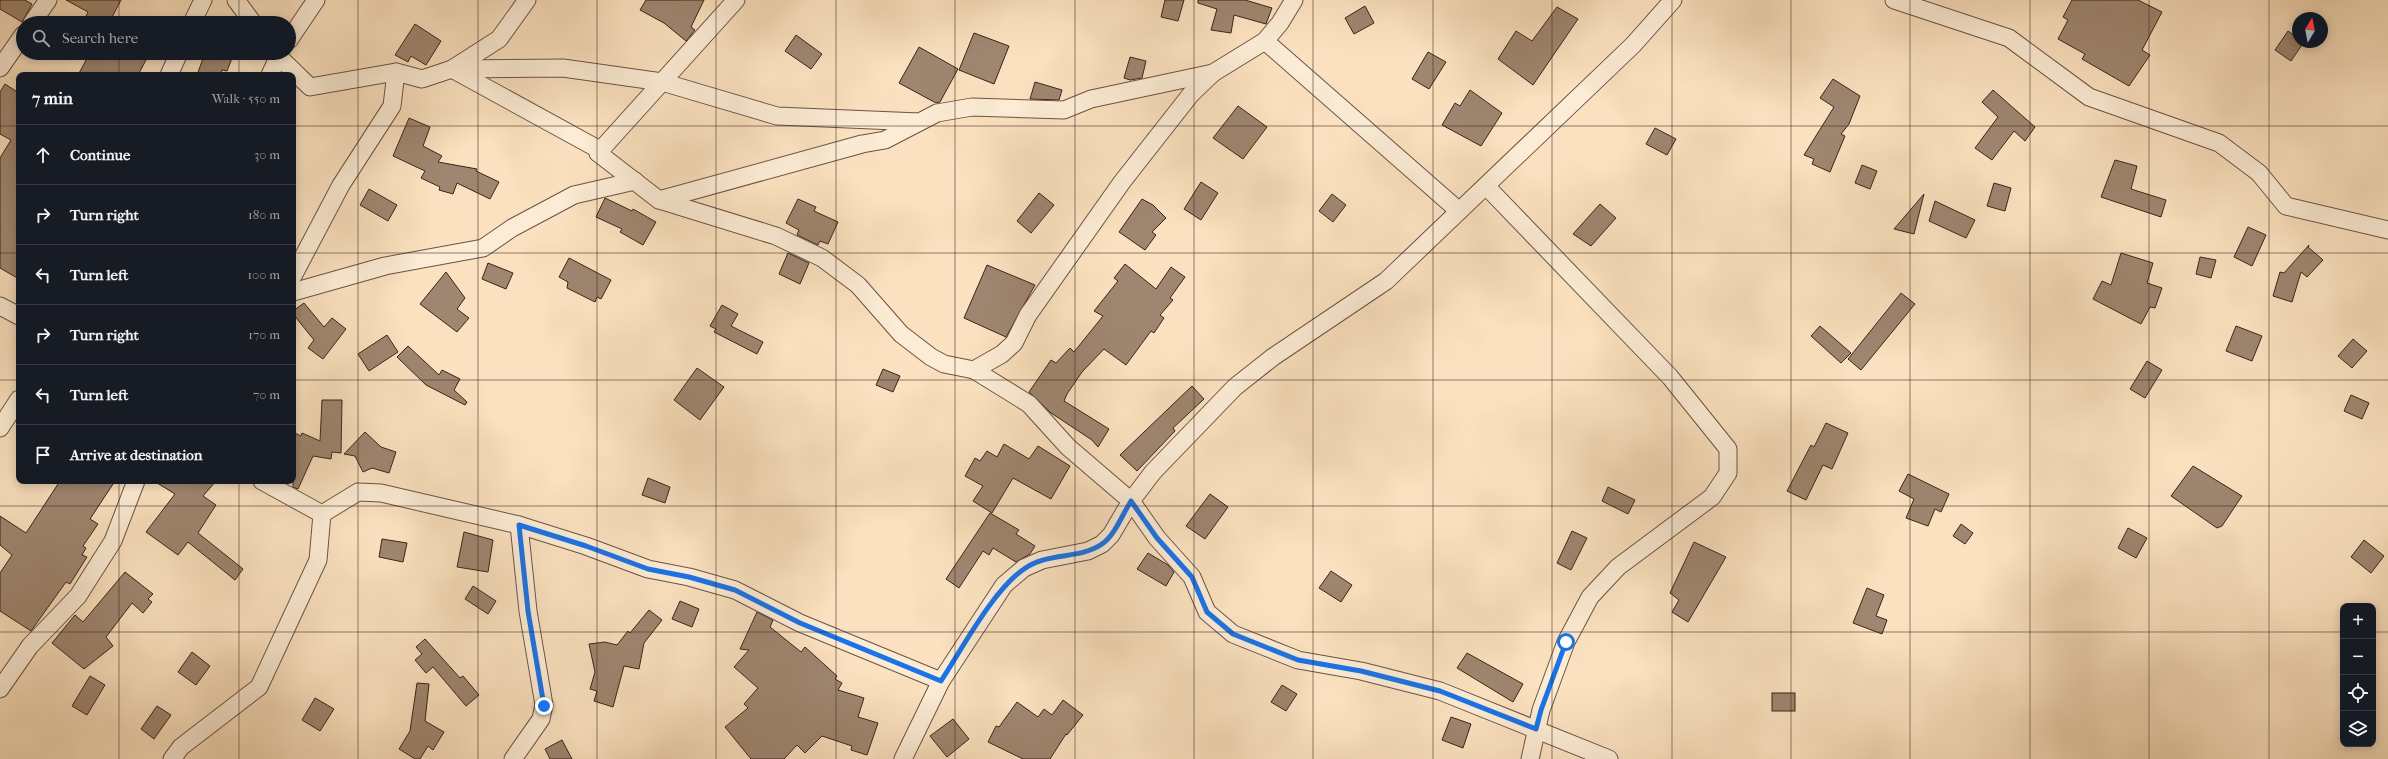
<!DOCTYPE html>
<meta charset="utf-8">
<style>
:root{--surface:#171b24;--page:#20242c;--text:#f1f3f6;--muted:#9ea1a6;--line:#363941}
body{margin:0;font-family:"IM FELL French Canon",serif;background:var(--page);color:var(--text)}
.controls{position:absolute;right:12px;bottom:12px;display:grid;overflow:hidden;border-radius:8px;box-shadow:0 2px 10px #0003}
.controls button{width:36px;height:36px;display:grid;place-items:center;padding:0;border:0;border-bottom:1px solid var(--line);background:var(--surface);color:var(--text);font:20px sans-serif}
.compass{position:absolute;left:2292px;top:12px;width:36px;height:36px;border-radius:50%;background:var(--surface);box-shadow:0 2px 10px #0003;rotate:10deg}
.stop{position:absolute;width:12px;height:12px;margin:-9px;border:3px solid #1a73e8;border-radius:50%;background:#fff}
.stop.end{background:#1a73e8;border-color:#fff;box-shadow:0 1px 4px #0008}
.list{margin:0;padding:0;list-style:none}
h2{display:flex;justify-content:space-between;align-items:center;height:52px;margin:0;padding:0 16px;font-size:17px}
h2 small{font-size:13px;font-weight:400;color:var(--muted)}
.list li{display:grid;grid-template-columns:26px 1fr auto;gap:12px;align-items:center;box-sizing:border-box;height:60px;padding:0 16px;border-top:1px solid var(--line)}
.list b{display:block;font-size:15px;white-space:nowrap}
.list em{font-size:13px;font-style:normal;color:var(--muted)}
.icon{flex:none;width:22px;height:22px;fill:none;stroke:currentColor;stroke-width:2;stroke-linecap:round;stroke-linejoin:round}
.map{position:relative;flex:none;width:2388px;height:759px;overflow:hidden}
.search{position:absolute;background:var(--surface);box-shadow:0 2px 10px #0003;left:16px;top:16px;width:280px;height:44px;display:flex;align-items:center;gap:10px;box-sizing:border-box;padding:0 14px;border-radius:22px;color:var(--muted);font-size:15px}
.panel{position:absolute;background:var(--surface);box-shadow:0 2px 10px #0003;left:16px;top:72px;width:280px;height:412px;border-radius:8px}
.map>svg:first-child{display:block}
.building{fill:#9f8670;stroke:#3b241b}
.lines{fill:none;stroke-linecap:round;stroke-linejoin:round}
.minor-casing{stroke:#6b5344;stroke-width:19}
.minor{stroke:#fcecd5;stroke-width:17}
.route{stroke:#1a73e8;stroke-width:5}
.grid{fill:none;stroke:#3b241b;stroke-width:1;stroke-opacity:0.55}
</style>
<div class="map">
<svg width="2388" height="759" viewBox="0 0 2388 759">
<rect width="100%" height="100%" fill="#fbe1bf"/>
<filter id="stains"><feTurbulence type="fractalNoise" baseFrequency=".005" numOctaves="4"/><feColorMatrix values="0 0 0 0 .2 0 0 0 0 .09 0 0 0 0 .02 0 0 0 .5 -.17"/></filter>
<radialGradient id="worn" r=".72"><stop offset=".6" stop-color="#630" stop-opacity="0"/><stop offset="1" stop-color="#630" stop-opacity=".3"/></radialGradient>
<g class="building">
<polygon points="0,0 25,0 32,4 22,22 0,9"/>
<polygon points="66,0 121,0 109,23 83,23 88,12"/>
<polygon points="646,0 704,0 691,27 695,30 686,41 664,23 640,10"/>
<polygon points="1165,0 1184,0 1178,21 1161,17"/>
<polygon points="1198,0 1245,0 1272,8 1266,24 1234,15 1231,33 1211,30 1217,9 1198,3"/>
<polygon points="2072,0 2138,0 2162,12 2142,50 2150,55 2129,86 2082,59 2085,54 2058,39 2068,20 2063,17"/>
<polygon points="1365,6 1374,23 1354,34 1345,18"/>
<polygon points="1557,7 1578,19 1533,85 1498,59 1516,31 1532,41"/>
<polygon points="415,24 441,41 426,65 411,56 408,62 395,55"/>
<polygon points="2288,31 2298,38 2298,42 2304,42 2291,61 2275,50"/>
<polygon points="974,33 1009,46 994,84 959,70"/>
<polygon points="796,35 822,54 811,69 785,51"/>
<polygon points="919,47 958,69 940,102 936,103 899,83"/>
<polygon points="1428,52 1446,62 1429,89 1412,79"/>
<polygon points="90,53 131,53 146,60 138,75 78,75"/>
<polygon points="205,53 234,53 227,71 222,70 220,75 197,75"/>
<polygon points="1130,57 1146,61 1142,78 1130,80 1124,78"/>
<polygon points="1833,79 1860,96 1849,124 1841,134 1845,136 1830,172 1812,164 1814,159 1804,155 1834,107 1820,98"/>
<polygon points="1035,82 1062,90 1059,100 1030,99"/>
<polygon points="5,84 19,93 19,279 0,268 0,158 11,140 0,134 0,92"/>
<polygon points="1470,90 1502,113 1481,146 1442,125 1455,103 1460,106"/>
<polygon points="1993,90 2035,127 2025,141 2014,131 1992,160 1975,148 1998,117 1982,102"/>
<polygon points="1238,106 1267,127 1243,159 1213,138"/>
<polygon points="409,118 430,127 423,146 442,156 438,162 477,169 476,171 499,182 490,199 457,183 453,194 439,190 440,187 421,178 425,171 393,156"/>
<polygon points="1655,128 1676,139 1667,155 1646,144"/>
<polygon points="2115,160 2137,166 2131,189 2166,200 2161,217 2101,197"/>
<polygon points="1862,165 1877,171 1870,189 1855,183"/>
<polygon points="1201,182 1218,193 1201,220 1184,209"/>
<polygon points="1994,183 2011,188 2005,211 1987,206"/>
<polygon points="369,189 397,205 388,221 360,205"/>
<polygon points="1039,193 1054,205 1031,233 1017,221"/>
<polygon points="1332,194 1346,205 1333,222 1319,211"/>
<polygon points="1924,194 1914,234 1894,229"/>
<polygon points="605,198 632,211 633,209 656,222 643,245 620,232 622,229 596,217"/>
<polygon points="798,199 816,207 814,211 838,222 828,244 820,241 818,245 797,235 799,230 786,223"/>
<polygon points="1142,199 1153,205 1166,218 1152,232 1156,235 1145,250 1119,232"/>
<polygon points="1935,201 1975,220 1966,238 1929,221"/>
<polygon points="1600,204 1616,218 1591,246 1573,234"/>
<polygon points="2248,227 2266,235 2252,266 2234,257"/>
<polygon points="2309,245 2308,247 2323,260 2307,277 2301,272 2292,302 2273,296 2280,272 2284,273"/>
<polygon points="788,253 809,263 800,284 779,274"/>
<polygon points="2121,253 2153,263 2147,283 2162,288 2155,308 2150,307 2141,324 2093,299 2102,281 2111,285"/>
<polygon points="2200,257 2216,260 2211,278 2196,274"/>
<polygon points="569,258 611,280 601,299 597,297 595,302 567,288 568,282 559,277"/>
<polygon points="488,263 513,273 506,289 482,279"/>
<polygon points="1125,264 1156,289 1171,267 1185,277 1170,298 1173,300 1160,315 1164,318 1154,333 1151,331 1126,365 1104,349 1082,372 1067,394 1064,401 1109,429 1098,447 1092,440 1051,413 1029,392 1051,360 1056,363 1070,348 1074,352 1103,316 1094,311 1118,281 1114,278"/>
<polygon points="987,265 1035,285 1006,337 964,318"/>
<polygon points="446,272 465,298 457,309 469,318 457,332 420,304"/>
<polygon points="1901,293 1915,304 1861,370 1848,359"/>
<polygon points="304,303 324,327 332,318 346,329 323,359 308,348 314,340 293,314 293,311"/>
<polygon points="722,305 738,314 731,326 763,342 757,354 714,332 716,329 710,326"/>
<polygon points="1820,326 1851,353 1841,363 1811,336"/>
<polygon points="2236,326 2262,336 2252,361 2226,351"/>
<polygon points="387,335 398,352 369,371 358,354"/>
<polygon points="2353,339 2367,351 2352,368 2338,356"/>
<polygon points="408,346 439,375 442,370 460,379 454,390 467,402 465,405 426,385 397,357"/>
<polygon points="2147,361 2162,370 2145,398 2130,389"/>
<polygon points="697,368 724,387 700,420 674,400"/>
<polygon points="883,369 900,376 893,392 876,385"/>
<polygon points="1192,386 1204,399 1173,428 1175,431 1137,471 1120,455"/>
<polygon points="2351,395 2369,403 2362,419 2344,411"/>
<polygon points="322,400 342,400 341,453 332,452 331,459 313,456 298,489 293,487 293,432 301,436 302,433 320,441"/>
<polygon points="1826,423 1848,433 1832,469 1823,465 1806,500 1787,491 1811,445 1814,447"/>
<polygon points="365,432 381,447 396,452 389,473 372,468 363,472 355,456 344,454"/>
<polygon points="1004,444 1029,459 1038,446 1070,466 1051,499 1013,478 992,513 973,501 983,486 965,476 975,458 980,461 987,451 997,457"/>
<polygon points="2193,466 2242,496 2222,526 2217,528 2171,496"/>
<polygon points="1908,474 1949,494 1941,512 1935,509 1928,526 1906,518 1914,499 1899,491"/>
<polygon points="648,478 670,487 665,503 642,495"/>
<polygon points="60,481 115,481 90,519 98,524 83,546 86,548 82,555 87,557 70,584 66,582 31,631 0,611 0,573 12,555 0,545 0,516 26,533"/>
<polygon points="154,481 216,481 203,496 216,505 198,533 243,569 235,580 188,542 178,555 146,532 175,494"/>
<polygon points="1608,487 1635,500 1628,514 1602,501"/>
<polygon points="1210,494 1228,507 1205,539 1186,526"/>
<polygon points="990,513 1019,530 1016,534 1035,546 1030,554 1016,562 993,548 989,555 983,551 959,588 946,579"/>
<polygon points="1961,524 1973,533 1965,544 1953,536"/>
<polygon points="2128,528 2147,538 2136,558 2118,548"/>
<polygon points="1572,531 1587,538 1571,570 1557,563"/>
<polygon points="464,532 493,540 488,572 457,567"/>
<polygon points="382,539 407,543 403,562 379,557"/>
<polygon points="2364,540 2384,556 2371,573 2351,557"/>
<polygon points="1694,542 1726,557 1688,622 1672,612 1679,600 1670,593"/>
<polygon points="1148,553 1168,565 1174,572 1166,586 1137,569"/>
<polygon points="1331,571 1352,585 1341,602 1319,588"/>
<polygon points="125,572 153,594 148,599 152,602 143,613 132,603 106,637 113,646 84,669 52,643 75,615 83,622"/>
<polygon points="473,586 496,601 488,614 465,599"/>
<polygon points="1867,588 1884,595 1876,616 1887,620 1882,634 1853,623"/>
<polygon points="680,601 699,609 692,627 672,619"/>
<polygon points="649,610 662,620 644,643 639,669 624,666 613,707 594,701 597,691 590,689 595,672 589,644 605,642 617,645 628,631 630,633"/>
<polygon points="757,612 773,620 770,627 801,652 805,647 837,676 835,679 842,683 838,690 864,698 858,717 878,723 867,755 851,750 852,746 822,736 805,753 797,745 784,759 751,759 725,727 748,708 744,704 758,688 734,667 749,650 740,649"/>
<polygon points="425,639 460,678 463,676 479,695 466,706 433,667 426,673 415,660 422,654 416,647"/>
<polygon points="192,652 210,666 196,685 178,672"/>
<polygon points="1467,653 1523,684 1513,702 1457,668"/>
<polygon points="90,676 105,685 87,715 72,706"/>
<polygon points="417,683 429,684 425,721 444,732 433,750 428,746 420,759 415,759 399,749 410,731"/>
<polygon points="1282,685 1297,694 1286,711 1271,702"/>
<rect x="1772" y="693" width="23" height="18"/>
<polygon points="315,698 334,709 320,731 302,720"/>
<polygon points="1063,700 1083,715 1067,735 1066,734 1050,759 1023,759 988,742 996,726 999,727 1017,702 1038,717 1044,709 1052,715"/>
<polygon points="157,706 171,715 154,739 141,729"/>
<polygon points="1451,717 1471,724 1463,748 1442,740"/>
<polygon points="953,719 969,739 947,757 930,736"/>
<polygon points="562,740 572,759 550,759 545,749"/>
</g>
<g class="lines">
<g class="minor-casing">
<g id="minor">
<polyline points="236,0 253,23"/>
<polyline points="1894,0 2009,38 2089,97 2219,143 2259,173 2286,206 2388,230"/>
<polyline points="32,23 48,0"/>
<polyline points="192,23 203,0"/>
<polyline points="289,40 316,0"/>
<polyline points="1265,41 1459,211"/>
<polyline points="275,53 310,87 396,72"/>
<polyline points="0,68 23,35"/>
<polyline points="452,69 499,39 527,0"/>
<polyline points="454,69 563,68 662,82 777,116 919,122"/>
<polyline points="169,75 179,53"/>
<polyline points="270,75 280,53"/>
<polyline points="598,153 736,0"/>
<polyline points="1486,186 1670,377 1728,449 1728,473 1712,497 1618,567 1590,597 1566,642 1541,710 1530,759"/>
<polyline points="659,200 862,144 885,140 937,113 972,107 1064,110 1091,99 1213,73"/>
<polyline points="293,276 341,185 392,106 396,72 422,79 452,69 598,149 598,153 659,200 776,236 822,258 858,285 901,334 931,357 944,364 974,370 1029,404 1068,447 1131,501 1157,538 1192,577 1207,612 1233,634 1298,660 1361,671 1440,691 1609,759"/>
<polyline points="293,292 385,266 483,248 512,228 574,195 635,181"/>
<polyline points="0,306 19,316"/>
<polyline points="974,370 1002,354 1014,343 1028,315 1122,182 1191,94 1213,73 1265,41 1280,23 1294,0"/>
<polyline points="0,428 19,399"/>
<polyline points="262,481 322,514"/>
<polyline points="0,689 30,646 78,596 113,541 136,481"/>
<polyline points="172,759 181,747 259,687 318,560 322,514 358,492 381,493 519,525 586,546 648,569 689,577 735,590 800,623 941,681"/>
<polyline points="513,759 541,719 544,705 528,611 519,525"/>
<polyline points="903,759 941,681 1004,585 1024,568 1042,560 1088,551 1102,544 1111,535 1131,501 1153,472 1235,387 1273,357 1386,281 1633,45 1673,0"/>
</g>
</g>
<use href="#minor" class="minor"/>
</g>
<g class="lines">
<path class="route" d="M544,706L528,611L519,525L586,546L648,569L689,577L735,590L800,623L941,681C962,649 993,590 1024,569C1046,552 1079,560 1102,544C1115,535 1122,515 1131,501L1157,538L1192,577L1207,612L1233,634L1298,660L1361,671L1440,691L1536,729L1541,710L1566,642"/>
</g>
<path class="grid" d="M119,0V23M239,0V23M358,0V759M478,0V759M597,0V759M716,0V759M836,0V759M955,0V759M1075,0V759M1194,0V759M1313,0V759M1433,0V759M1552,0V759M1672,0V759M1791,0V759M1910,0V759M2030,0V759M2149,0V759M2269,0V759M119,53V75M239,53V75M0,126H19M293,126H2388M0,253H19M293,253H2388M0,380H19M293,380H2388M119,481V759M239,481V759M0,506H2388M0,632H2343M2373,632H2388"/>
<rect width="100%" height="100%" filter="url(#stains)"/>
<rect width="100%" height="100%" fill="url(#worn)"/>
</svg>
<div class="controls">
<button>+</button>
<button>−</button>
<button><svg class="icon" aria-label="locate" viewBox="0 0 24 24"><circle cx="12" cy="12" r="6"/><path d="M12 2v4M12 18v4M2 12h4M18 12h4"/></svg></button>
<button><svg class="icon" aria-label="layers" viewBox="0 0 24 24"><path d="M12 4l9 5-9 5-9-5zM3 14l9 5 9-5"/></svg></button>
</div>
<svg class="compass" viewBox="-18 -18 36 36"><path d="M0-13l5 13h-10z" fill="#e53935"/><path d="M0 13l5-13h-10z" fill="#9ea1a6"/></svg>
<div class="stop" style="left:1566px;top:642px"></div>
<div class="stop end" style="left:544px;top:706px"></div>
<div class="search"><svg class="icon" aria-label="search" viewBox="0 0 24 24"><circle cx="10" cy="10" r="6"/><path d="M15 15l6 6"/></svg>Search here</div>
<section class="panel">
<h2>7 min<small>Walk · 550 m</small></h2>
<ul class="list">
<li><svg class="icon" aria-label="ahead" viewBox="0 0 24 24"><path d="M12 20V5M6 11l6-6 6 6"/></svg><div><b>Continue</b></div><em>30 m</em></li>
<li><svg class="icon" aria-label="right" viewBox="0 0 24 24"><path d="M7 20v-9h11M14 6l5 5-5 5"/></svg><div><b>Turn right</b></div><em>180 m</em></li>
<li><svg class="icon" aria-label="left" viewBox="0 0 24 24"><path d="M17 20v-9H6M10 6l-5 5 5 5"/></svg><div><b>Turn left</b></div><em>100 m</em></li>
<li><svg class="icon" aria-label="right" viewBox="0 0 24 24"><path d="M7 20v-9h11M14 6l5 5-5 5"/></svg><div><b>Turn right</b></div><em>170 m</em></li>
<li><svg class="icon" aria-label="left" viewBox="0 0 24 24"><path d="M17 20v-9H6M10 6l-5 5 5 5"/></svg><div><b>Turn left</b></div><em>70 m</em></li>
<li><svg class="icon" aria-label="arrive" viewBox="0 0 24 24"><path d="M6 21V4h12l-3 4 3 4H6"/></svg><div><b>Arrive at destination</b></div></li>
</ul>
</section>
</div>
